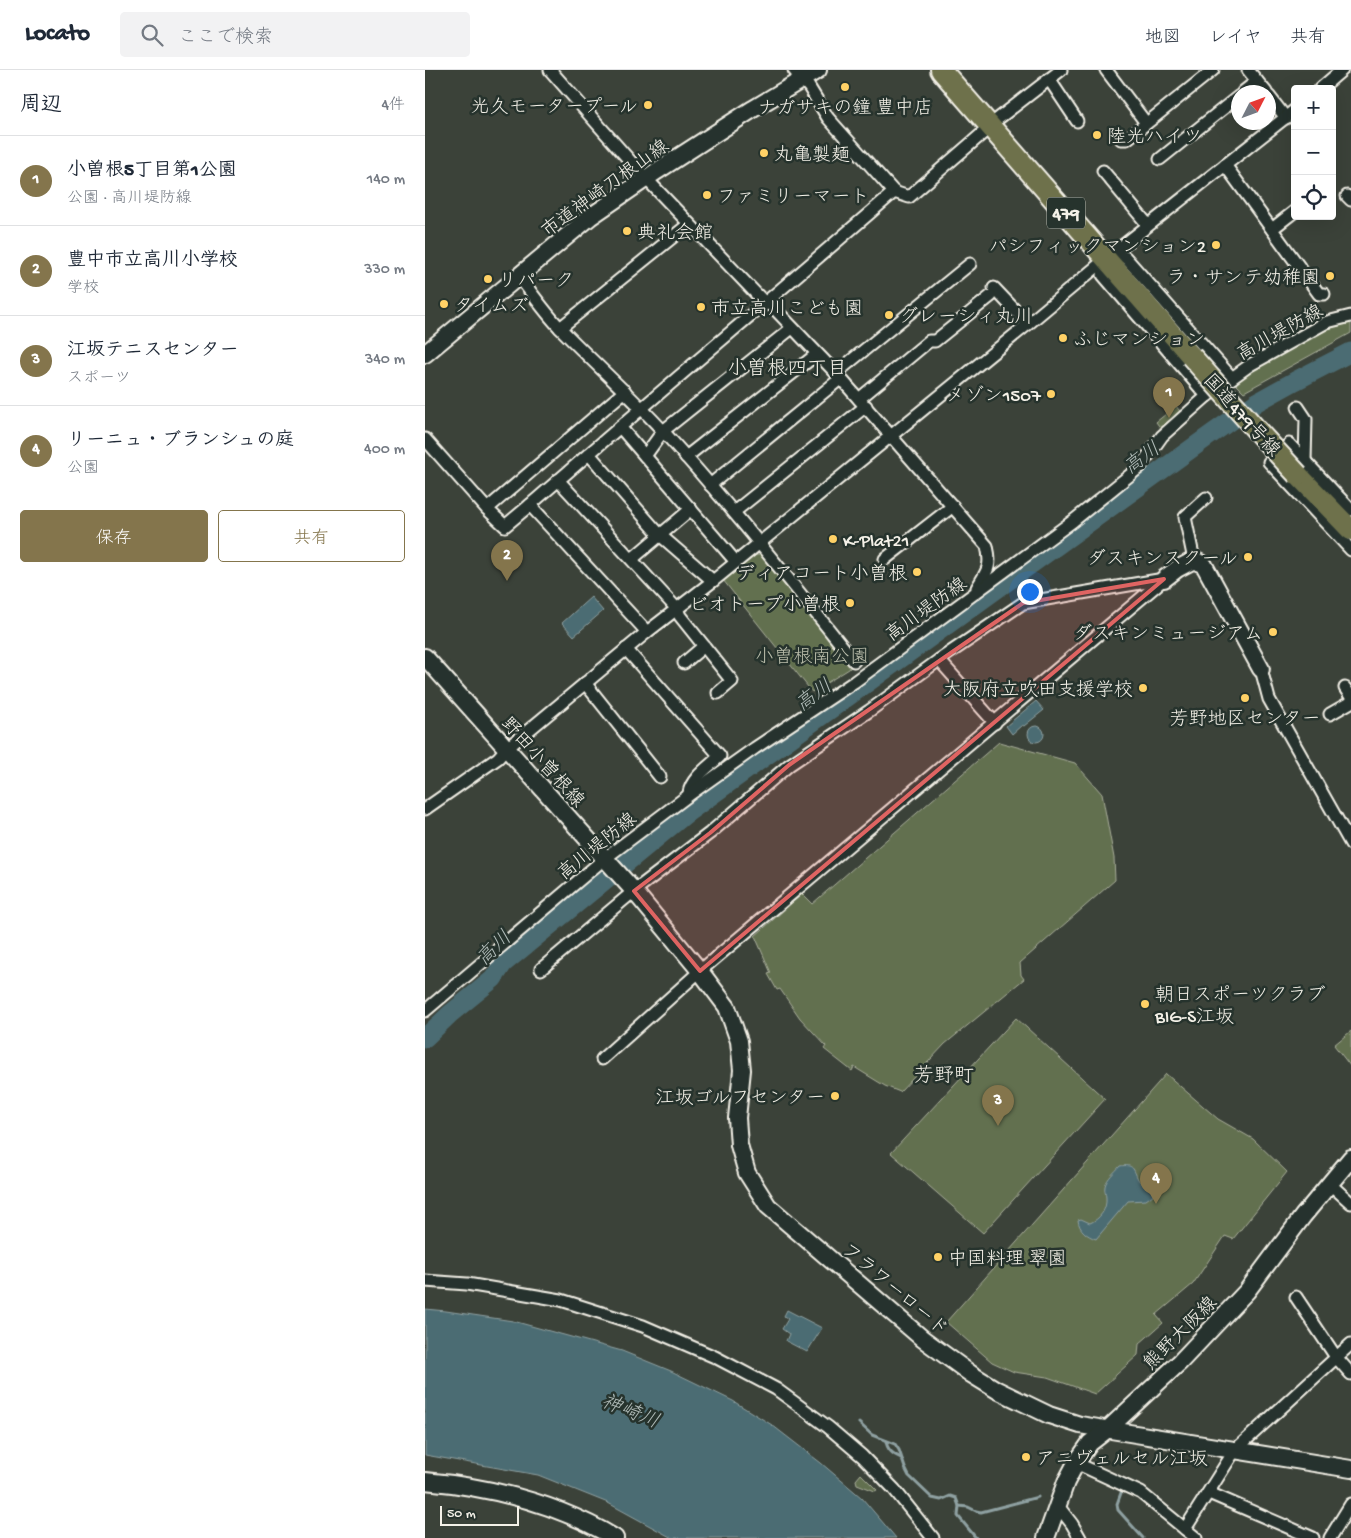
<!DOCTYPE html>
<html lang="ja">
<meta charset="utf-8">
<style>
:root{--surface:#fff;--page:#f2f2f3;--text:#1f2937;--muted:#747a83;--line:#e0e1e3;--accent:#84754c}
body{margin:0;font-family:"Gochi Hand","Klee One",sans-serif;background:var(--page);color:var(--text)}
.controls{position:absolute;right:15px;top:15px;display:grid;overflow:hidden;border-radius:5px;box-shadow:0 5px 20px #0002}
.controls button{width:45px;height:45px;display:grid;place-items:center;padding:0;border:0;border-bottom:1px solid var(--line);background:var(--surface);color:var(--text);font:25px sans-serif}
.compass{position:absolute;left:806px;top:15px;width:45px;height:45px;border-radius:50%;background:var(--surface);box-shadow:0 5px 20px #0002;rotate:48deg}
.scale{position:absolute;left:15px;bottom:12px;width:79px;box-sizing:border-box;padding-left:5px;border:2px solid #f4f1e8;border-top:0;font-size:14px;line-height:18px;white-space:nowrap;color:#f4f1e8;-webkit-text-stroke:4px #26332d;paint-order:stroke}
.you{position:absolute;left:604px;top:521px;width:18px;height:18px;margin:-12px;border:4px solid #fff;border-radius:50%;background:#1a73e8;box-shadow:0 0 0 8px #1a73e833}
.badge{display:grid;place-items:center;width:32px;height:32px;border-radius:50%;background:var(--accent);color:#fff;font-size:16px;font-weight:700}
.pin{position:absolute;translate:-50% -41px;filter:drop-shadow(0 1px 2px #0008)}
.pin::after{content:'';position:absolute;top:26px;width:18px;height:15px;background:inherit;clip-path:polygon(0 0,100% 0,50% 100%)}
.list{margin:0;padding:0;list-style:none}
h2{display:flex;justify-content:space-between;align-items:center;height:65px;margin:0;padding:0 20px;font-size:21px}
h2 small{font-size:16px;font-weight:400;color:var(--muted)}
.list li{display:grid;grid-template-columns:32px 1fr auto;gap:15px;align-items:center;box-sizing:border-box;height:90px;padding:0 20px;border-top:1px solid var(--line)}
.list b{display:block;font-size:19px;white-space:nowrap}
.list p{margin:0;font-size:16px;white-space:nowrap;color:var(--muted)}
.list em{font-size:16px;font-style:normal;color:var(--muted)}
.actions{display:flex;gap:10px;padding:15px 20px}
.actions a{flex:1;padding:11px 0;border:1px solid var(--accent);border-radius:5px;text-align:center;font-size:18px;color:var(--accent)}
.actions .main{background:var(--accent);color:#fff}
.icon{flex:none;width:28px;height:28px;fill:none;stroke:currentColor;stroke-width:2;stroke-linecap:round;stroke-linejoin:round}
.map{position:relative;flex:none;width:926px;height:1468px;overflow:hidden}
header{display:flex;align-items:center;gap:30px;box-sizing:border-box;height:70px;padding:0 25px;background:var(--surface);border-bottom:1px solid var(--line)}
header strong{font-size:24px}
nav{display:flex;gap:28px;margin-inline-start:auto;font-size:18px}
.search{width:350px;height:45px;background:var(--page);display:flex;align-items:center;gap:12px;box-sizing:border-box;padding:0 18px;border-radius:5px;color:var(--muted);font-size:19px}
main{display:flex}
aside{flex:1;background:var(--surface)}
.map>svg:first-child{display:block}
.green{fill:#626f50;stroke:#abb09c}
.water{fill:#4c6c73;stroke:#8fa1a2}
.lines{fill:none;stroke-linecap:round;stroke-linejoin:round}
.stream{stroke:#8fa1a2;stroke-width:3}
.river{stroke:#4c6c73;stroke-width:19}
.street-casing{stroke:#f4f1e8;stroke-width:15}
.secondary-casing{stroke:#f4f1e8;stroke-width:20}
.highway-casing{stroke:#f4f1e8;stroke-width:24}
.street{stroke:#26332d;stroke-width:11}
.secondary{stroke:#26332d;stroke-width:16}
.highway{stroke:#6e714b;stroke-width:20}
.highway-bridge-casing{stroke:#f4f1e8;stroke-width:24;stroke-linecap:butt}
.highway-bridge{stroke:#6e714b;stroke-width:20}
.marked{fill:#df6462;fill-opacity:0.2;stroke:#df6462;stroke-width:4;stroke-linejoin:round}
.poi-dot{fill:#ffd166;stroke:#26332d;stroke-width:2}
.labels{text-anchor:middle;stroke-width:5;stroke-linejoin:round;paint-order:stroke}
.shield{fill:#26332d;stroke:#b6b8b0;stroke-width:1}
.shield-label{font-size:18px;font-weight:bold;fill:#f4f1e8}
.poi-label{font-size:19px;fill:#f4f1e8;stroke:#26332d;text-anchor:start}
.street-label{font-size:19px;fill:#f4f1e8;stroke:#26332d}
.park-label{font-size:19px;fill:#babdab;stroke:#26332d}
.neighbourhood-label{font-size:20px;fill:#f4f1e8;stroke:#26332d}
.water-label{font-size:20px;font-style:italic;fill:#b1bcb9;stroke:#26332d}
</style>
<header>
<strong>Locato</strong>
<div class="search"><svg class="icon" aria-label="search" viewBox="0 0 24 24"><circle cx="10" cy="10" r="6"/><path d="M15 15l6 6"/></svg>ここで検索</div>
<nav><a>地図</a><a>レイヤ</a><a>共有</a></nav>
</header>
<main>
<aside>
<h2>周辺<small>4件</small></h2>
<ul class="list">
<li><span class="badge">1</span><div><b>小曽根5丁目第1公園</b><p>公園 · 高川堤防線</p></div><em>140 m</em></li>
<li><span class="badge">2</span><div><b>豊中市立高川小学校</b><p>学校</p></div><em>330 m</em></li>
<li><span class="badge">3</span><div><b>江坂テニスセンター</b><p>スポーツ</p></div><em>340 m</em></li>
<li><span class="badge">4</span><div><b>リーニュ・ブランシュの庭</b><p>公園</p></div><em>400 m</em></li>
</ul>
<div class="actions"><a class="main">保存</a><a>共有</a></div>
</aside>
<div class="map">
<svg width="926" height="1468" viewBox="0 0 926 1468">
<rect width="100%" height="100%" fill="#3b4239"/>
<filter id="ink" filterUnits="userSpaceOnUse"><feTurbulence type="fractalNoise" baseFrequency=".02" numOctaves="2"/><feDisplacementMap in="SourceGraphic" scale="10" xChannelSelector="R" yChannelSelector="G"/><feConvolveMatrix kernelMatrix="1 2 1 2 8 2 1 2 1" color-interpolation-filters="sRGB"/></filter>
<g filter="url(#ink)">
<g class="green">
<path d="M926,251V263L819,322L810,313C842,288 888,262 926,251Z"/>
<polygon points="751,336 757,344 737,360 731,352"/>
<polygon points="329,485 336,485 426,596 424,599 387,622 298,510"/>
<polygon points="574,672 650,693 677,724 689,788 690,810 595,893 596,905 599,909 520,974 475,1022 460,1016 429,997 427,1001 399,979 401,976 375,948 355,919 352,920 343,904 346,903 330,866 377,824 387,834"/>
<polygon points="591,948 680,1029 558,1163 466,1083"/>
<polygon points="926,961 926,997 909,975"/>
<polygon points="741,1004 793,1049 828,1069 862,1102 808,1169 800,1166 768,1214 731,1245 738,1253 714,1274 713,1285 670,1324 622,1307 589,1302 567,1292 521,1252"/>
<polygon points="436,1404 452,1420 450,1421 432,1414 431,1410"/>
</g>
<g class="water">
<polygon points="166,527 178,541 149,566 137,553"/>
<polygon points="611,631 619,640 599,656 597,655 587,664 581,656"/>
<circle cx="611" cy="664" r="8"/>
<path d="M695,1096C709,1094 708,1099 713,1109C715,1114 722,1117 727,1118L728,1125L721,1130L703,1131L671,1169C662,1166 654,1160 653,1150L656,1149L665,1153C675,1149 682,1139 681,1128C681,1123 679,1121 680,1116C682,1108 690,1102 695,1096Z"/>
<polygon points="0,1239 21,1241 88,1251 197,1281 246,1301 308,1331 347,1355 396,1393 437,1428 471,1468 247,1468 183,1433 113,1405 0,1385"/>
<polygon points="362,1240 397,1258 382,1282 361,1271 364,1264 357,1259 363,1249 359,1246"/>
</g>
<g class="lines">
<g class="stream">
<polyline points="434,1353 447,1365 470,1374 474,1380 480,1398 484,1406 507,1428 516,1430 525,1426 531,1428 534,1436 533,1446 551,1468"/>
<path d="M461,1371C462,1380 468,1384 476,1388"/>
<polyline points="697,1420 692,1434 693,1440 718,1468"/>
<polyline points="534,1436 543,1437 551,1441 556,1442 613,1427"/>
</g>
<polyline class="river" points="0,968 25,944 68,909 78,894 262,743 788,363 832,332 870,311 926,282"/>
<g class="street-casing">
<g id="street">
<path d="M125,0L213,100L340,233L347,236L411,303L562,476C567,497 562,501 552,518"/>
<polyline points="369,0 384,17 403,48 469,122"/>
<polyline points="681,0 721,53"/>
<polyline points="823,0 841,22"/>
<polyline points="624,9 652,51"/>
<polyline points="895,19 917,0"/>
<polyline points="818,22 832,11"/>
<polyline points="844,26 861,48"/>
<polyline points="696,69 702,69 788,0"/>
<polyline points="735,89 814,26"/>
<polyline points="800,95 894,224 899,224"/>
<polyline points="678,101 723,155"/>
<polyline points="922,126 926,130"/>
<polyline points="847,159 870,141"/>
<path d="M94,207C108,224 121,244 137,260C170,294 206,326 238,361C305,435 367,513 429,591"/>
<polyline points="569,218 603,254"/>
<polyline points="135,258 264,154"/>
<polyline points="411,303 545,194"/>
<polyline points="782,326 678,205 682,188 700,187 807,308"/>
<polyline points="434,329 504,271 510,271 566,226"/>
<polyline points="873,337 881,349 880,391"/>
<polyline points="195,357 311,492"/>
<polyline points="0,369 62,439 80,456 105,435 222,562"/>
<polyline points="164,384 235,465 288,511"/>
<polyline points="220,386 238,361 367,258"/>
<polyline points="261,387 392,284"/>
<polyline points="133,410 252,539 255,546 307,611 293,623"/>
<polyline points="285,415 415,309"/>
<path d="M105,435C225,330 348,227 469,122L484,127L558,63L565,55L636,0"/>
<polyline points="62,439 200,321"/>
<polyline points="926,440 864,374 844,392 926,480"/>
<polyline points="309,442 441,336"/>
<polyline points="207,489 266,439"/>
<polyline points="460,489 528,436"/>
<polyline points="769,490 760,447 781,428"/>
<path d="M201,579L295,686C285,696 266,708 264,723"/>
<polyline points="514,590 570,653"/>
<polyline points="259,593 279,576"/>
<polyline points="836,599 844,629 926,774"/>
<polyline points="160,613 235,707"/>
<polyline points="920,618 926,627"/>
<polyline points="905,644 926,632"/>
<polyline points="0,739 73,688 81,679 222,562 288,511 603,254 682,188 870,40"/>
<polyline points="116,899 209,821 285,763 364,695 444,641 514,590 598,533 739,509"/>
<polyline points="0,941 179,789 264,725 330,678 429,612 648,451 715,397 737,366 782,326 825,295 902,252 926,246"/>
<polyline points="177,989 275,901 739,509"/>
<polyline points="905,1114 926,1133"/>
<polyline points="0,1211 42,1214 136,1230 218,1256 290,1287 351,1319 403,1357 437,1386 469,1419 508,1468"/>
<polyline points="871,1227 911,1287 926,1304"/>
<polyline points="651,1393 716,1423 771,1468"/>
<polyline points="784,1423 888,1468"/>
<polyline points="633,1436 647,1454 655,1468"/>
<polyline points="760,1459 810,1380 926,1274"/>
<polyline points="905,1468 926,1434"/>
</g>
</g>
<g class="secondary-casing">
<g id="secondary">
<polyline points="0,284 165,147 232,101 328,39 393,0"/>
<polyline points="739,509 752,499 769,490 779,495 836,599"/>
<polyline points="0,587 209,821 275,901 302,937 314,971 317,1000 312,1048 314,1075 322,1103 343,1136 498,1269 546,1304 572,1320 624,1345 655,1355 926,1399"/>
<path d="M0,1411C66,1417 133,1434 190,1468"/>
<polyline points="621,1468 641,1412 651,1393 665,1373 683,1359 755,1292 822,1221 878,1146 926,1088"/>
</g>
</g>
<g class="highway-casing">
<g id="highway">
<polyline points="516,0 766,286"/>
<polyline points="873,405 926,460"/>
</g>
</g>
<use href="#street" class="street"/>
<use href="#secondary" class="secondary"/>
<use href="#highway" class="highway"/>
<g class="highway-bridge-casing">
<polyline id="highway-bridge" points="766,286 836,365 873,405"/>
</g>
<use href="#highway-bridge" class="highway-bridge"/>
</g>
</g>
<path class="marked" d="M739,509L275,901L209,821L285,763L364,695L598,533Z"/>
<g class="poi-dot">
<circle cx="420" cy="17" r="5"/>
<circle cx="223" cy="35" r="5"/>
<circle cx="672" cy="65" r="5"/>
<circle cx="339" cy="83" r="5"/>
<circle cx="282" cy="125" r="5"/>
<circle cx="202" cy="161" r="5"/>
<circle cx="791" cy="175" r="5"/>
<circle cx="905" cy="206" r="5"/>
<circle cx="63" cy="209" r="5"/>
<circle cx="19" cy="234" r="5"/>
<circle cx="276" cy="237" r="5"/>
<circle cx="464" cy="245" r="5"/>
<circle cx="638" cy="268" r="5"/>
<circle cx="626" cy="324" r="5"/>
<circle cx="408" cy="469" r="5"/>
<circle cx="823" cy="487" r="5"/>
<circle cx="492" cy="502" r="5"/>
<circle cx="425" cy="533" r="5"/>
<circle cx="848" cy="562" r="5"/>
<circle cx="718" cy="618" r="5"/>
<circle cx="820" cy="628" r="5"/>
<circle cx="720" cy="934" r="5"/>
<circle cx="410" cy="1026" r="5"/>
<circle cx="513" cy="1187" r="5"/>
<circle cx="601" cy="1387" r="5"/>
</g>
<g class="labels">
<rect class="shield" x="622" y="127.5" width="38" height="31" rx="4"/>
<g class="shield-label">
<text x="641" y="149">479</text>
</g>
<g class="poi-label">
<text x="213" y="42" text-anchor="end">光久モータープール</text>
<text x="420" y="43" text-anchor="middle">ナガサキの鐘 豊中店</text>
<text x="682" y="72">陸光ハイツ</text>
<text x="349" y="90">丸亀製麺</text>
<text x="292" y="132">ファミリーマート</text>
<text x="212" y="168">典礼会館</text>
<text x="781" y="182" text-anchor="end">パシフィックマンション2</text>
<text x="895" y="213" text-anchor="end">ラ・サンテ幼稚園</text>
<text x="73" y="216">リパーク</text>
<text x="29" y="241">タイムズ</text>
<text x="286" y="244">市立高川こども園</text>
<text x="474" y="252">グレーシィ丸川</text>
<text x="648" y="275">ふじマンション</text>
<text x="616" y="331" text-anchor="end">メゾン1507</text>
<text x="418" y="476">K-Plat21</text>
<text x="813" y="494" text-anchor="end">ダスキンスクール</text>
<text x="482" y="509" text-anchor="end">ディアコート小曽根</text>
<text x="415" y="540" text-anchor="end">ビオトープ小曽根</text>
<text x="838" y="569" text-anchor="end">ダスキンミュージアム</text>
<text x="708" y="625" text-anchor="end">大阪府立吹田支援学校</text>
<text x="820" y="654" text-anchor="middle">芳野地区センター</text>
<text x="730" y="930">朝日スポーツクラブ<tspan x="730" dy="22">BIG-S江坂</tspan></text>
<text x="400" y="1033" text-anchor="end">江坂ゴルフセンター</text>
<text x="523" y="1194">中国料理 翠園</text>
<text x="611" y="1394">アニヴェルセル江坂</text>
</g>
<g class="street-label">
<text transform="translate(179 117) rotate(-36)" y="7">市道神崎刀根山線</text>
<text transform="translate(854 261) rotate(-29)" y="7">高川堤防線</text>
<text transform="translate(818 344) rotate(48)" y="7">国道479号線</text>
<text transform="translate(500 538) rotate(-36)" y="7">高川堤防線</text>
<text transform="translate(119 691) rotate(48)" y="7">野田小曽根線</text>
<text transform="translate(171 775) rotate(-39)" y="7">高川堤防線</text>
<text transform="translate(471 1218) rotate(40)" y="7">フラワーロード</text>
<text transform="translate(754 1262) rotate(-45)" y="7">熊野大阪線</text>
</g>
<g class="park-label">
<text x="387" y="592">小曽根南公園</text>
</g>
<g class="neighbourhood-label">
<text x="362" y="304">小曽根四丁目</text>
<text x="519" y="1011">芳野町</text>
</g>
<g class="water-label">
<text transform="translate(716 387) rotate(-36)" y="7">高川</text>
<text transform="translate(388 624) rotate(-36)" y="7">高川</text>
<text transform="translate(68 877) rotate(-44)" y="7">高川</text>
<text transform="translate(206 1340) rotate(22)" y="7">神崎川</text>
</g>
</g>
</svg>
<div class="controls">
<button>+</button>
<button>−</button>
<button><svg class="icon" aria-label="locate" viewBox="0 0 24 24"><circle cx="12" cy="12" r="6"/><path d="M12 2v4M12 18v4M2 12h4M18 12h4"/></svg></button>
</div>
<svg class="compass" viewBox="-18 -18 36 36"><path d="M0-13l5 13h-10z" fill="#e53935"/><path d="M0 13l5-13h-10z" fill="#747a83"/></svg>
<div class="scale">50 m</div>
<div class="you"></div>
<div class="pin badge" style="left:744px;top:348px">1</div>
<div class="pin badge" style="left:82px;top:511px">2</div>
<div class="pin badge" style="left:573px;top:1056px">3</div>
<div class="pin badge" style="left:731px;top:1134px">4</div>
</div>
</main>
